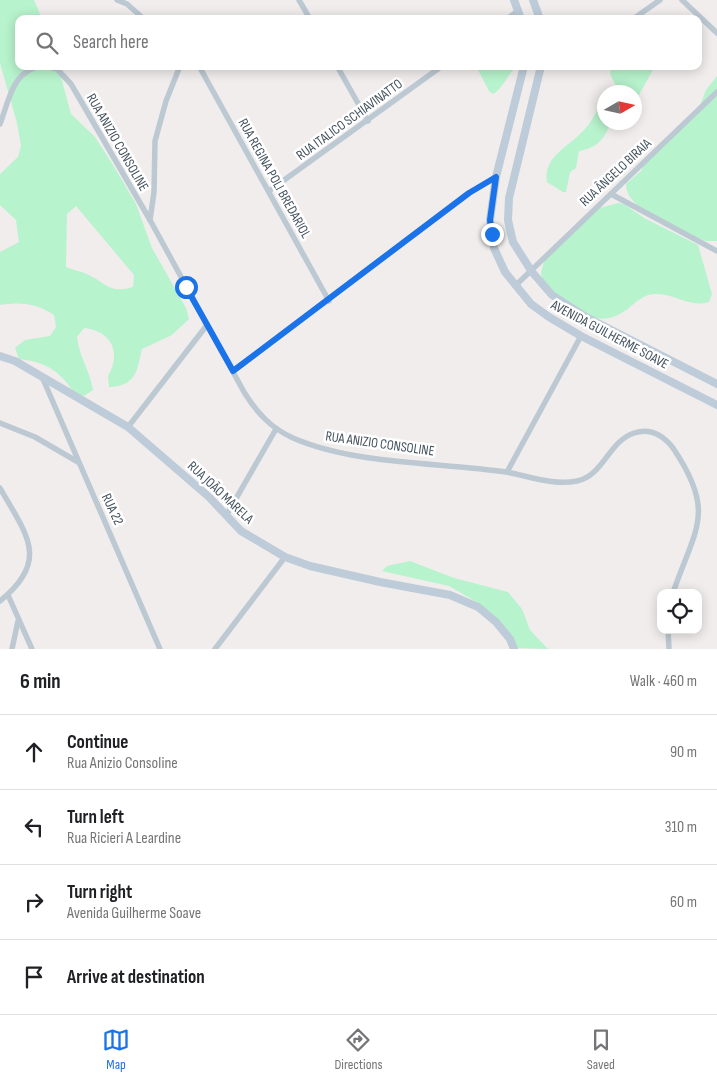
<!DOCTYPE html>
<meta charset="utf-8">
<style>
:root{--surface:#fff;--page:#f6f6f6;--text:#202124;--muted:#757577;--line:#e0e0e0;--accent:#1a73e8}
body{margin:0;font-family:"Sofia Sans Condensed",sans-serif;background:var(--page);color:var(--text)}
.controls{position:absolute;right:15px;bottom:15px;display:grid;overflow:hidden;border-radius:10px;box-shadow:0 2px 12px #0003}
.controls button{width:45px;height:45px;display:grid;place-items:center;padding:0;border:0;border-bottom:1px solid var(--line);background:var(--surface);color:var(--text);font:25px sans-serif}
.compass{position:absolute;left:597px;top:85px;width:45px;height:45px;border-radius:50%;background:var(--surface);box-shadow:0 2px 12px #0003;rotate:81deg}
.stop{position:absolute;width:15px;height:15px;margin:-11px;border:4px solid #1a73e8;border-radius:50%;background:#fff}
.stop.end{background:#1a73e8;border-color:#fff;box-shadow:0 1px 5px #0008}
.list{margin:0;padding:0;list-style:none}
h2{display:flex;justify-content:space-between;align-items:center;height:65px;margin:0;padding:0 20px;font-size:21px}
h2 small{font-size:16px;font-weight:400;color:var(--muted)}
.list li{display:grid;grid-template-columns:32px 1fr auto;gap:15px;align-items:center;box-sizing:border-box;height:75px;padding:0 20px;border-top:1px solid var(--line)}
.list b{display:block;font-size:19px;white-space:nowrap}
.list p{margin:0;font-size:16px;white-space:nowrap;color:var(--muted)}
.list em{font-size:16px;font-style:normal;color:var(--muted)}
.icon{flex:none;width:28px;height:28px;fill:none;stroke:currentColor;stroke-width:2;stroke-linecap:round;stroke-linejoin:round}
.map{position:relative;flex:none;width:717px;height:649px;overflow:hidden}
.search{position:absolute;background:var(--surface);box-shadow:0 2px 12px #0003;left:15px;right:15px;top:15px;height:55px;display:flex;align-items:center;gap:12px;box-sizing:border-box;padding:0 18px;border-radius:10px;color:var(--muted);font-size:19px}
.sheet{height:365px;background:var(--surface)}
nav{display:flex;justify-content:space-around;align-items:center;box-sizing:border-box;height:70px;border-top:1px solid var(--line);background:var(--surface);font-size:14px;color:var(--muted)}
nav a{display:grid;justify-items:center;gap:2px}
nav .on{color:var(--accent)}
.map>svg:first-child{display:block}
.green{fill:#b7f3cc;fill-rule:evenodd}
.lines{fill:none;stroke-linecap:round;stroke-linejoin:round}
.street{stroke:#bcc9d2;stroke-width:5.5}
.secondary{stroke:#beccd9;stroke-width:8}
.route{stroke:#1a73e8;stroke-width:6}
.labels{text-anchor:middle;stroke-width:5;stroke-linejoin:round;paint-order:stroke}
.street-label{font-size:14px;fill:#44525d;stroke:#fff}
</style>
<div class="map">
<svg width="717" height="649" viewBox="0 0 717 649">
<rect width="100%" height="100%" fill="#f1eded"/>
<g class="green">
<path d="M0,0H34L42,19H19V66H58L71,114L95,137L113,165L136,204L152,248L186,308L189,319L172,335L142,349C137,371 136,386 109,387L108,376C122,352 111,331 84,328L77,337C79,356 90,371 93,390L84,396L74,393C60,371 46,362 19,359L15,348L25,340L50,336L56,327L54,315C35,303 21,302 0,305V252L19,242L16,220L0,205V174L18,157L21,146L17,123L0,63ZM76,206L134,275L133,287C110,294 107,284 89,275C81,271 73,270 66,267L67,214Z"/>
<path d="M476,66H517C507,75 503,88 493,94L489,91Z"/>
<polygon points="611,66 655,66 635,102 634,92 614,92 616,86 610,74"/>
<path d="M717,76V241H706C684,233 625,210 626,184L641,171L646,160L698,111L706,90Z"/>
<path d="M604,102V122L610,123C605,139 597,148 579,151L576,168L570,172L566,192H563L547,182C543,156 569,147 584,130C592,122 596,110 604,102Z"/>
<path d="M618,203L624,204L644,218L698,245L712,294L709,302C689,308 676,294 657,294C647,293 638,300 631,306C597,337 568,304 543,282L541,273L544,261L592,210Z"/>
<polygon points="410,561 454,578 508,592 522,609 530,630 548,649 517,648 480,604 449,586 382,571 387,566"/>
</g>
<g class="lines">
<g class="street">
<polyline points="117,0 127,4 144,19"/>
<polyline points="299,0 310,19"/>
<polyline points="682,0 717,33"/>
<polyline points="507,19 519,10"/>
<polyline points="633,19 660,0"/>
<path d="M45,66L57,69L71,84L150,220L244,392C257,413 271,428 293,438C355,465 439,462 506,472C529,476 554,486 577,481C603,476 609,441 634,433C650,428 663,435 673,448C717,513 695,528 673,593"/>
<polyline points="199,66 329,301"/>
<polyline points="337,66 368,121"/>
<path d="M0,124C9,101 12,70 42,66"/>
<polyline points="269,191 442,66"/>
<polyline points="611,194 717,251"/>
<polyline points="150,220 154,192 155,141 166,101 180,66"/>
<polyline points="515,286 717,92"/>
<polyline points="233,371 469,193 496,177"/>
<polyline points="43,379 160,649"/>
<polyline points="0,423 35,437 78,462"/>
<polyline points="128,427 207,325"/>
<polyline points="507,472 581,336"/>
<path d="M0,488C26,534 51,560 0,601"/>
<polyline points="226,516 276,429"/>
<polyline points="8,595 32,649"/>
<polyline points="668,630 669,649"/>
<polyline points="12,649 18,621"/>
<polyline points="215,649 285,557"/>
</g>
<g class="secondary">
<polyline points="514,0 521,19"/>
<polyline points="533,0 540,19"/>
<polyline points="524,66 496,177 490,220 494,248 505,272 531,304 549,317 581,336 717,405"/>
<polyline points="541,66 509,198 508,220 513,242 532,272 552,295 586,317 717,384"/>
<polyline points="0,356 15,361 128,427 209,497 241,531 285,557 310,566 380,582 450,595 478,607 496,622 510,639 514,649"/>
</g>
</g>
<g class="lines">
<polyline class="route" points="186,287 233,371 469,193 496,177 490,220 492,234"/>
</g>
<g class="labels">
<g class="street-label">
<text transform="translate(349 119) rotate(-36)" y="5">RUA ITALICO SCHIAVINATTO</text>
<text transform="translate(118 142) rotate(60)" y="5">RUA ANIZIO CONSOLINE</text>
<text transform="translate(615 172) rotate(-43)" y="5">RUA ÂNGELO BIRAIA</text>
<text transform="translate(275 178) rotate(61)" y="5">RUA REGINA POLI BREDARIOL</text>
<text transform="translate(610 334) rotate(28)" y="5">AVENIDA GUILHERME SOAVE</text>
<text transform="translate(380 443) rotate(8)" y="5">RUA ANIZIO CONSOLINE</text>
<text transform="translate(221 492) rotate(43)" y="5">RUA JOÃO MARELA</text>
<text transform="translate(113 509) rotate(65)" y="5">RUA 22</text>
</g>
</g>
</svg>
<div class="controls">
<button><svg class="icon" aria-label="locate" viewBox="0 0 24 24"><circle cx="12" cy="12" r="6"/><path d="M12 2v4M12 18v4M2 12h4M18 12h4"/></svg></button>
</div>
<svg class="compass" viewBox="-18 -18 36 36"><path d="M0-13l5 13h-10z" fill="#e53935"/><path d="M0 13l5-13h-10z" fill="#757577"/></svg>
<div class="stop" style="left:186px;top:287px"></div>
<div class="stop end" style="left:492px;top:234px"></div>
<div class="search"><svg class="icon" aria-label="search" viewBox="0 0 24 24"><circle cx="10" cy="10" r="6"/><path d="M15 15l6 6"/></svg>Search here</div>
</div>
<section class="sheet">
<h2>6 min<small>Walk · 460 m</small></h2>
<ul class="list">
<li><svg class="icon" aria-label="ahead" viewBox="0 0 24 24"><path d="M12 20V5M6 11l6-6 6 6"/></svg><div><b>Continue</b><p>Rua Anizio Consoline</p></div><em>90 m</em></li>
<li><svg class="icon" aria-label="left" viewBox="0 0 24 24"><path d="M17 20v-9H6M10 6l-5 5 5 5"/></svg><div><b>Turn left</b><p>Rua Ricieri A Leardine</p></div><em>310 m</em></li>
<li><svg class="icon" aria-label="right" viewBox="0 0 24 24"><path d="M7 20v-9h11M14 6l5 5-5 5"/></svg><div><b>Turn right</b><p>Avenida Guilherme Soave</p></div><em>60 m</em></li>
<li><svg class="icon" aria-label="arrive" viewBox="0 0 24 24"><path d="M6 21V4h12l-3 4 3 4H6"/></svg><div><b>Arrive at destination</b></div></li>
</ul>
</section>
<nav>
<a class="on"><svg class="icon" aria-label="map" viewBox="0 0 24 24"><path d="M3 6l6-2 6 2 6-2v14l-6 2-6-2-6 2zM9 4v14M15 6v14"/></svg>Map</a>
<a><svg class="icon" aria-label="directions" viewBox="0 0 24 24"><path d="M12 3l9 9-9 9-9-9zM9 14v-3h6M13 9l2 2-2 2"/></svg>Directions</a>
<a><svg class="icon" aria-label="saved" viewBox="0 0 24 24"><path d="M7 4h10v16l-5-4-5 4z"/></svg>Saved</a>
</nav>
